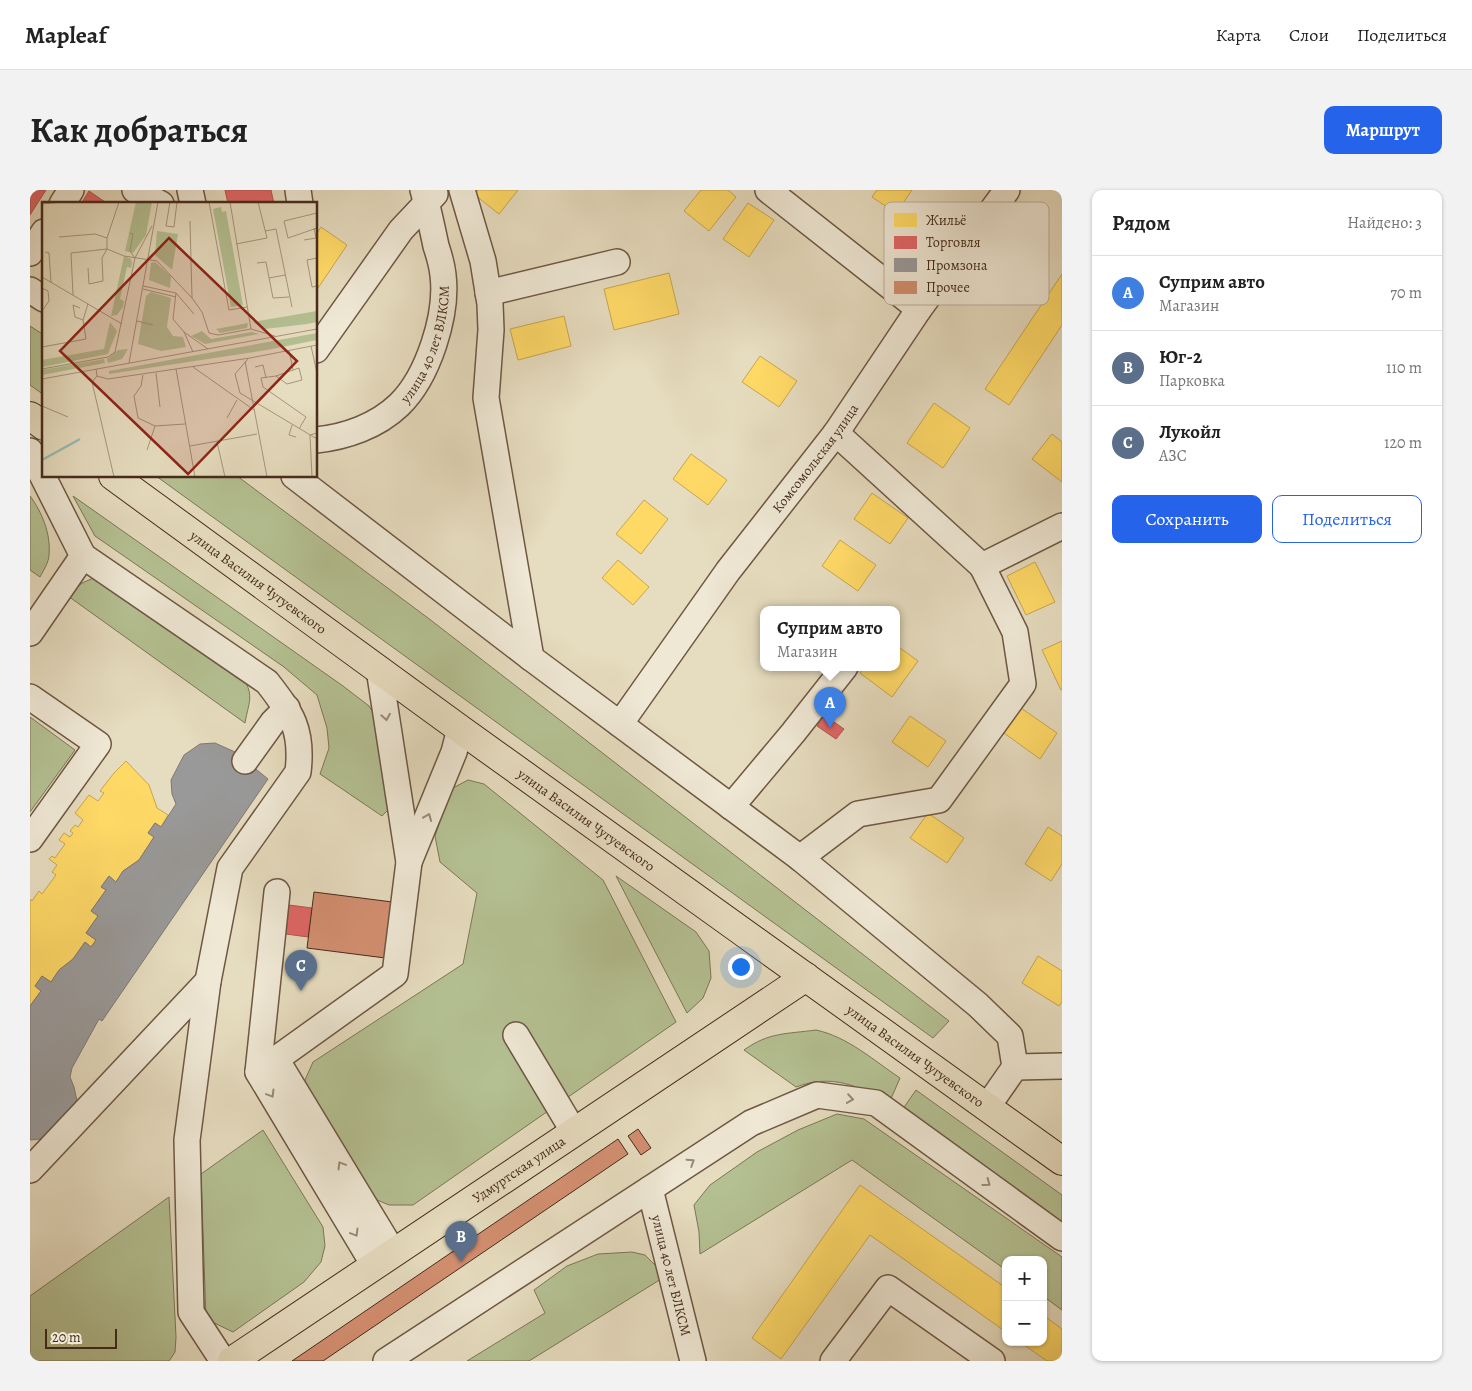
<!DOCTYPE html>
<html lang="ru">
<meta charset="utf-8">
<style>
:root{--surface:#fff;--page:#f2f2f2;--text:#222;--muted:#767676;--line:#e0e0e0;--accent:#2563eb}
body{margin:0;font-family:Alegreya,serif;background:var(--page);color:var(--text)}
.controls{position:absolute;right:15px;bottom:15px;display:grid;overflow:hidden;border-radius:10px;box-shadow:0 1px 4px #0004}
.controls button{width:45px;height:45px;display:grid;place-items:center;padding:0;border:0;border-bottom:1px solid var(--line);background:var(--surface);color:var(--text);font:25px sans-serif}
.scale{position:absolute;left:15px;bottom:12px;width:72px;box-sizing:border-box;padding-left:5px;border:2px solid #462b1b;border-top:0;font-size:14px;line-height:18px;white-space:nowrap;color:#462b1b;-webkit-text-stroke:4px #efe8d5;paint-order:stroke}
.you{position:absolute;left:710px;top:776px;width:18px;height:18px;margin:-12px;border:4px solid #fff;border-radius:50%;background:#1a73e8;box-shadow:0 0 0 8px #1a73e833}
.badge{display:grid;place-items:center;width:32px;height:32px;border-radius:50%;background:var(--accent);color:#fff;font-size:16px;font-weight:700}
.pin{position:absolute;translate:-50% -41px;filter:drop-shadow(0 1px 2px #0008)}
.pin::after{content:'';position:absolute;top:26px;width:18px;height:15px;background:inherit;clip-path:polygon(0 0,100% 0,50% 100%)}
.popup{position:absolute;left:730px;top:416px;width:140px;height:65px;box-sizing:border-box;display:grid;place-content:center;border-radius:10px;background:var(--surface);filter:drop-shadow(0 1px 4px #0005);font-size:16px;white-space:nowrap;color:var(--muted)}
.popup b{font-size:19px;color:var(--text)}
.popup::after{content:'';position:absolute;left:50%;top:100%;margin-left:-10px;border:10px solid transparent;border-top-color:var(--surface)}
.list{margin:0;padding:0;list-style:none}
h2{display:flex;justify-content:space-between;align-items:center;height:65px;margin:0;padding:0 20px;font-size:21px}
h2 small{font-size:16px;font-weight:400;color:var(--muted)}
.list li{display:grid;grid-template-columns:32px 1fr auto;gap:15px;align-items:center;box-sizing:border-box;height:75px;padding:0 20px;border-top:1px solid var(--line)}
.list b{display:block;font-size:19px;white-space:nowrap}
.list p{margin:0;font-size:16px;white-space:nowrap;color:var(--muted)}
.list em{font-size:16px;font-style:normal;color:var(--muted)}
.actions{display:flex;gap:10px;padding:15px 20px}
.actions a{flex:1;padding:11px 0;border:1px solid var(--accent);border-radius:10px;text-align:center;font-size:18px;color:var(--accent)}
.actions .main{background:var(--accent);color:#fff}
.map{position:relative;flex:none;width:1032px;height:1171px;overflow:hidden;border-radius:10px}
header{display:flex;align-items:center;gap:30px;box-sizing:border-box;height:70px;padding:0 25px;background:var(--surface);border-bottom:1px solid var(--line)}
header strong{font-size:24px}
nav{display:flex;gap:28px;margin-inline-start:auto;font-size:18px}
.intro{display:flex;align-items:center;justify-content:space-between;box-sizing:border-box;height:120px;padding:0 30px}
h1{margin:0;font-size:35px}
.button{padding:12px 22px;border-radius:10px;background:var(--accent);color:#fff;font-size:18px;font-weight:700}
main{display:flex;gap:30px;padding:0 30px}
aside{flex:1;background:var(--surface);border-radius:10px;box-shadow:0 1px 4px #0004}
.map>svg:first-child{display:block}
.green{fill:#b4c092;stroke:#7d7656}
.homes{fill:#ffd966;stroke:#c8a550}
.shops{fill:#e06666;stroke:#b25450}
.industry{fill:#999;stroke:#807873}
.building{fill:#d38f71;stroke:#462b1b}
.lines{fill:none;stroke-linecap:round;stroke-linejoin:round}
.minor-casing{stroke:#6e5744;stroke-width:28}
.major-casing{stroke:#462b1b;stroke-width:30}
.minor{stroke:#efe8d5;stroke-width:25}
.major{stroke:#e6dcbf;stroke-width:28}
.oneway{stroke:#9a8a78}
.labels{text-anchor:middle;stroke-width:5;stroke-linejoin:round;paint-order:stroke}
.street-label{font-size:14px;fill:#462b1b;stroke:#efe8d5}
.inset-river{fill:none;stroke:#96bbb4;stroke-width:2.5}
.inset-road{fill:none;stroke:#a6957d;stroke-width:1}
.view{fill:#8f2418;fill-opacity:0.15;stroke:#8f2418;stroke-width:2.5}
.inset-edge{fill:none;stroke:#462b1b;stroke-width:2.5}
.key{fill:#efe8d5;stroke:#bcaf9d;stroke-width:1}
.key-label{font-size:14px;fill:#462b1b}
</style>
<header>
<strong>Mapleaf</strong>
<nav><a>Карта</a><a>Слои</a><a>Поделиться</a></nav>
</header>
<div class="intro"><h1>Как добраться</h1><a class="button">Маршрут</a></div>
<main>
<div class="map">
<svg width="1032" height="1171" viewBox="0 0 1032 1171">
<rect width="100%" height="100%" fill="#e6dcbf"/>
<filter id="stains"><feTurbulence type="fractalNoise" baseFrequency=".004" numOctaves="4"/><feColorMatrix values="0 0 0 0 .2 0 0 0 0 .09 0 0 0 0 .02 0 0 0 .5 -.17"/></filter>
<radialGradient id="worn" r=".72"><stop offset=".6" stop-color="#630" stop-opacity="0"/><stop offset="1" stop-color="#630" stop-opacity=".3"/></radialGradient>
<g class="green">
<polygon points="0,136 14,145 14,205 0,195"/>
<polygon points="126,286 207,286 398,428 919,831 903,848"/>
<path d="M0,306C12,322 21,344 19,365C19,372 13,381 10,387L0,380Z"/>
<polygon points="43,306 313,496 339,516 350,534 363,615 352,626 290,584 299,558 297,538 287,505 254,477 65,346"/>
<path d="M68,386L211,484C225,506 219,510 215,533L38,406L52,393Z"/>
<polygon points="0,527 45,560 0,622"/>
<polygon points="438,590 454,594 573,690 646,832 383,1015 359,1015 340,1007 273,912 275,890 283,872 433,774 447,703 410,672 405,646 421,599"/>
<polygon points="586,686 666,742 679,761 681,788 673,808 657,823"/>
<path d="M786,840C818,847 843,870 870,888L860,911C826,897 804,883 766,897L714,860C739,842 757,844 786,840Z"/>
<polygon points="886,900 1032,1005 1032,1039 870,923"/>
<polygon points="807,924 834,929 1032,1067 1032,1120 1013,1106 1013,1070 976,1070 976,1080 822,970 670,1064 669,1042 664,1015 680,995 727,962 768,940"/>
<polygon points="233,940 293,1037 295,1056 291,1072 274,1092 203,1142 176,1129 171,984"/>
<polygon points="139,1007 146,1147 145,1162 139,1171 0,1171 0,1106"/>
<polygon points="602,1062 615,1065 636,1086 499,1171 437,1171 515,1123 504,1100 537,1076 568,1064"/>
</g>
<g class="homes">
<polygon points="448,0 488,0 469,24 445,5"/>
<polygon points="671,0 698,0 706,7 679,41 654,21"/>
<polygon points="847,0 882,0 866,23 842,7"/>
<polygon points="718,13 744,30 719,67 693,49"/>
<polygon points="291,37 317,55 286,101 286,45"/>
<polygon points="639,83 649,124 584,140 574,99"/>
<polygon points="1032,84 1032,135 979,215 955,199"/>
<polygon points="534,126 541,156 488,170 480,139"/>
<polygon points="730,166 767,191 749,217 712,192"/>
<polygon points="904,213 940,238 913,278 877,253"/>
<polygon points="1022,244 1032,252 1032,292 1002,269"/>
<polygon points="661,264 697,290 678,315 643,289"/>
<polygon points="842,303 878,328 860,354 824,329"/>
<polygon points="614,310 638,329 611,364 586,344"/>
<polygon points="810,350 846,375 828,401 792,376"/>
<polygon points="588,370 619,397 603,415 572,388"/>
<polygon points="1005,372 1025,412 996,425 977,386"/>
<polygon points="1032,451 1032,500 1031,500 1012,460"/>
<polygon points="866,455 888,471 862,507 830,483 835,477 866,477"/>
<polygon points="991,518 1027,543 1010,569 974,543"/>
<polygon points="880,526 916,551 898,577 862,552"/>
<polygon points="96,571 119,595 127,618 138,625 131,637 125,633 118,643 124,647 109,670 93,681 86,692 79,686 71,697 76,700 61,721 68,726 56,743 66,750 61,757 55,752 43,769 29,780 21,792 12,786 5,796 11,801 0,816 0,709 2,711 9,701 12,704 26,685 22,682 27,675 19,669 22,666 25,668 35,654 29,650 34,643 40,647 43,643 40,641 45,635 48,637 53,630 45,623 59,605 68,611 74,603 70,601 84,583"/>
<polygon points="898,623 934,648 917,673 880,648"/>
<polygon points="1018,637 1032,646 1032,674 1021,691 995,674"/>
<polygon points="1008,766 1032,781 1032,812 1029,816 992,793"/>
<polygon points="830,995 976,1098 976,1142 840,1045 751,1169 722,1148"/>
<polygon points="1013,1125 1032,1139 1032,1171 1017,1171 990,1152 1013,1152"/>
</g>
<g class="shops">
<polygon points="0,0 16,0 0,25"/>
<polygon points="195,0 241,0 244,14 198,14"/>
<polygon points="59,1 78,14 51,14"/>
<polygon points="794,525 814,539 806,549 787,536"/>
<polygon points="259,715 282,718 278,747 256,744"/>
</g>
<polygon class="industry" points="185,553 205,562 238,589 72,831 69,829 42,878 40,887 44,897 47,911 43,924 21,948 0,950 0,816 11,801 5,796 12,786 21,792 29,780 43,769 55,752 61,757 66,750 56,743 68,726 61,721 76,700 71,697 79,686 86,692 93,681 109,670 124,647 118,643 125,633 131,637 146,614 142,604 141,590 154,565 170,554"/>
<g class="building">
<polygon points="284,702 378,714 371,770 277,758"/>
<polygon points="608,939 621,958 611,965 598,946"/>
<polygon points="588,949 598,964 293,1171 262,1171"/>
</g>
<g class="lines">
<g class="minor-casing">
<g id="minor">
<polyline points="105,0 131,14"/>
<polyline points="160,0 163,14"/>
<polyline points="268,0 270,14"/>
<polyline points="432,0 453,71 460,114 461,140 456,208 501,468"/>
<polyline points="738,0 889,119"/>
<polyline points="32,14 41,0"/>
<polyline points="0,63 14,42"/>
<polyline points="0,100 14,109"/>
<polyline points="458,103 587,72"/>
<polyline points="286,160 371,40 405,4"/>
<polyline points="806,243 952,376"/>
<path id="s1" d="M286,250C316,247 347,236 369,215C398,187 418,125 413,85C412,75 409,65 406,56C402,37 398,18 393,0"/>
<path d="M0,261L53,366L237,492C262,524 273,540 268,582L200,678L178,791L157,950L161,1122L193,1171"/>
<polyline points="264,286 501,468 770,668 948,815 980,846 985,877 957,917"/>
<polyline points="0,443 53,366"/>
<polyline points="0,507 68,554 0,649"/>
<path id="s2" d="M590,534L698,381L806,243L889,119L977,0"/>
<polyline points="215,571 243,532 257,518"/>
<polyline points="701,617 763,543 815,477"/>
<polyline points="770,668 828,624 909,610 993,494 985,442 952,376 1032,336"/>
<polyline points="379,672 424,562 430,539"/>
<polyline points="486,845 544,942"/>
<polyline points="246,869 363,1062"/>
<polyline points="985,877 1032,876"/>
<polyline points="228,882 247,702"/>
<polyline points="0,980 178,791"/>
<path id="s3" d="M620,999L663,1171"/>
<polyline points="344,1075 228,882 365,784 379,672 349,479"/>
<polyline points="356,1171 721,933 787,905 846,913 1032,1048"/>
<polyline points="803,1171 858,1098 962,1171"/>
</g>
</g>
<g class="major-casing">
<g id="major">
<polyline points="0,226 14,236"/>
<path id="s4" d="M83,286L430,539L1032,971"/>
<path id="s5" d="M202,1171L776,787"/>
</g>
</g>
<use href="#minor" class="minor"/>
<use href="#major" class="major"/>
</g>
<defs><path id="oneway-chevron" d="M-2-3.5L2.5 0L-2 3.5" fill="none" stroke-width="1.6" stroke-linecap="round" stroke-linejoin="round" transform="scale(1.25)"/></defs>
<g class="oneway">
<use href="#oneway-chevron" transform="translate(356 527) rotate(81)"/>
<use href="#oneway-chevron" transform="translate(398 627) rotate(-68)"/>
<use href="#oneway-chevron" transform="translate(241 904) rotate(59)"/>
<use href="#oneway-chevron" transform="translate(820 909) rotate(8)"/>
<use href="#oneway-chevron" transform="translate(661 972) rotate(-33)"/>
<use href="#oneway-chevron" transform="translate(311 975) rotate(-121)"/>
<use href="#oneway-chevron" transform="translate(957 993) rotate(36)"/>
<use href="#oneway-chevron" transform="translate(325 1043) rotate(59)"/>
</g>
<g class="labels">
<g class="street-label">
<text dy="5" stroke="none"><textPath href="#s1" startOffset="160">улица 40 лет ВЛКСМ</textPath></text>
<text dy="5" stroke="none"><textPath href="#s2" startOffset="330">Комсомольская улица</textPath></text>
<text dy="5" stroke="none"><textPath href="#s4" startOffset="180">улица Василия Чугуевского</textPath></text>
<text dy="5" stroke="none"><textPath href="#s4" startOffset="585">улица Василия Чугуевского</textPath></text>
<text dy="5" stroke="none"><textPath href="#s4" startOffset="990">улица Василия Чугуевского</textPath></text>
<text dy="5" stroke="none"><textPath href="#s5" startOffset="345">Удмуртская улица</textPath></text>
<text dy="5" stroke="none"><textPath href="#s3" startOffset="89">улица 40 лет ВЛКСМ</textPath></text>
</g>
</g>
<g transform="translate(12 12)">
<rect width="275" height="275" fill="#e6dcbf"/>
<path d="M94,0H110L104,33L91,51L83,49ZM179,5L180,10L184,9L201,103L189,105L171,7ZM115,29L136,32L130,68L113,53ZM82,54L89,57L90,61L89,66L85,65L78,97L82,99L81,105L75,113L69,114ZM113,60L129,74L128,86L107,78L109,61ZM109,90L129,96L125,125L131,134L141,135L144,145L119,149L96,142L104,94ZM275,109V120L265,122L223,127L211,120ZM68,120L75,129L66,152L0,165V158L62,147ZM206,121L205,126L178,131L174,127ZM160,129L169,137L210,130L217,132L163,142L149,134ZM275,131V138L225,148L67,172V169ZM86,147L80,157L66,161L65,157L76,148ZM62,157L63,161L0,173V168Z" fill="#b4c092"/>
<path class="inset-river" d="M0,258L38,237"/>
<path class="inset-road" d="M128,0L124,24L132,25L135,0M167,0L187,108L205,105M188,0L209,127M0,2L20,0M275,11L242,19L246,36L275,26M148,19L150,96M223,29L234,27L250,105M88,31L91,32L88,49L93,56M17,35L53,32L65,36V47L60,56L61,79L47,82L46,66M65,36L77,0M262,38L274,36L272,26M194,42L225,36L216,0M3,50L7,51L9,81M275,56L265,58L270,85L275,84M215,61L224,60L231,96L247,95M0,75L80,122M227,76L243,73M101,84L134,91L131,117L142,130L166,147M0,86L6,89L7,99L0,109M101,87L134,95M134,91L152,112M31,93L29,51L65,47L82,54L115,59L150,96L160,110L167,131L176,133L209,127L233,134M38,106L31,103L33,115L41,118M95,119L111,123M142,130L151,150M269,144L275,171M0,145L44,137L41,118L46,102M247,148L251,168M206,157L193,172L198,191L275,237M203,159L225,275M87,161L116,0M151,165L212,208M213,165L221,163L224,176M0,167L66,155L73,150L93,56L110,24M54,167L55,174L66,177L208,156L275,143M134,167L153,275M114,171L118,205M101,173L99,184L92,194L96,216L113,224L105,248M55,174L50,180L72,275M234,174L257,166L260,178L245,182L234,174L219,176L221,185L264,215L257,227M0,177L275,127M0,204L26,215M185,216L195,198M250,223L247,233L254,235M113,224L143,222M175,240L183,275M148,244L215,232M270,275L268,233L275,231"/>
<path class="view" d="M127,36L255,159L146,272L18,149Z"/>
<rect width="275" height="275" class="inset-edge"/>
</g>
<rect x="854" y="12" width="165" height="103" rx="8" class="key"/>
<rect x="864" y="23" width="23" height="14" fill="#ffd966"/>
<rect x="864" y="46" width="23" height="13" fill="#e06666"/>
<rect x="864" y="68" width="23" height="14" fill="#999"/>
<rect x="864" y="91" width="23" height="13" fill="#d38f71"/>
<g class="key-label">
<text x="896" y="35">Жильё</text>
<text x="896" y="57">Торговля</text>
<text x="896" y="80">Промзона</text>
<text x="896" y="102">Прочее</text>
</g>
<rect width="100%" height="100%" filter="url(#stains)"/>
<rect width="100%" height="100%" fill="url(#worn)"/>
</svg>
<div class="controls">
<button>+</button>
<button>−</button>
</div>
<div class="scale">20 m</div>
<div class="you"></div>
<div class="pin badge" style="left:800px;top:538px;background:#3f7fe0">A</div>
<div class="popup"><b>Суприм авто</b>Магазин</div>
<div class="pin badge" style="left:431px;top:1072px;background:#5c6f8a">B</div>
<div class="pin badge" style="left:271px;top:801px;background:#5c6f8a">C</div>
</div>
<aside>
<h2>Рядом<small>Найдено: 3</small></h2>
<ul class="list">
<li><span class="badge" style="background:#3f7fe0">A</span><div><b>Суприм авто</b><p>Магазин</p></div><em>70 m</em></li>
<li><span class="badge" style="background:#5c6f8a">B</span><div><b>Юг-2</b><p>Парковка</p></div><em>110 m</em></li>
<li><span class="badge" style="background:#5c6f8a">C</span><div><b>Лукойл</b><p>АЗС</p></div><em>120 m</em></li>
</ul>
<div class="actions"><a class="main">Сохранить</a><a>Поделиться</a></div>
</aside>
</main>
